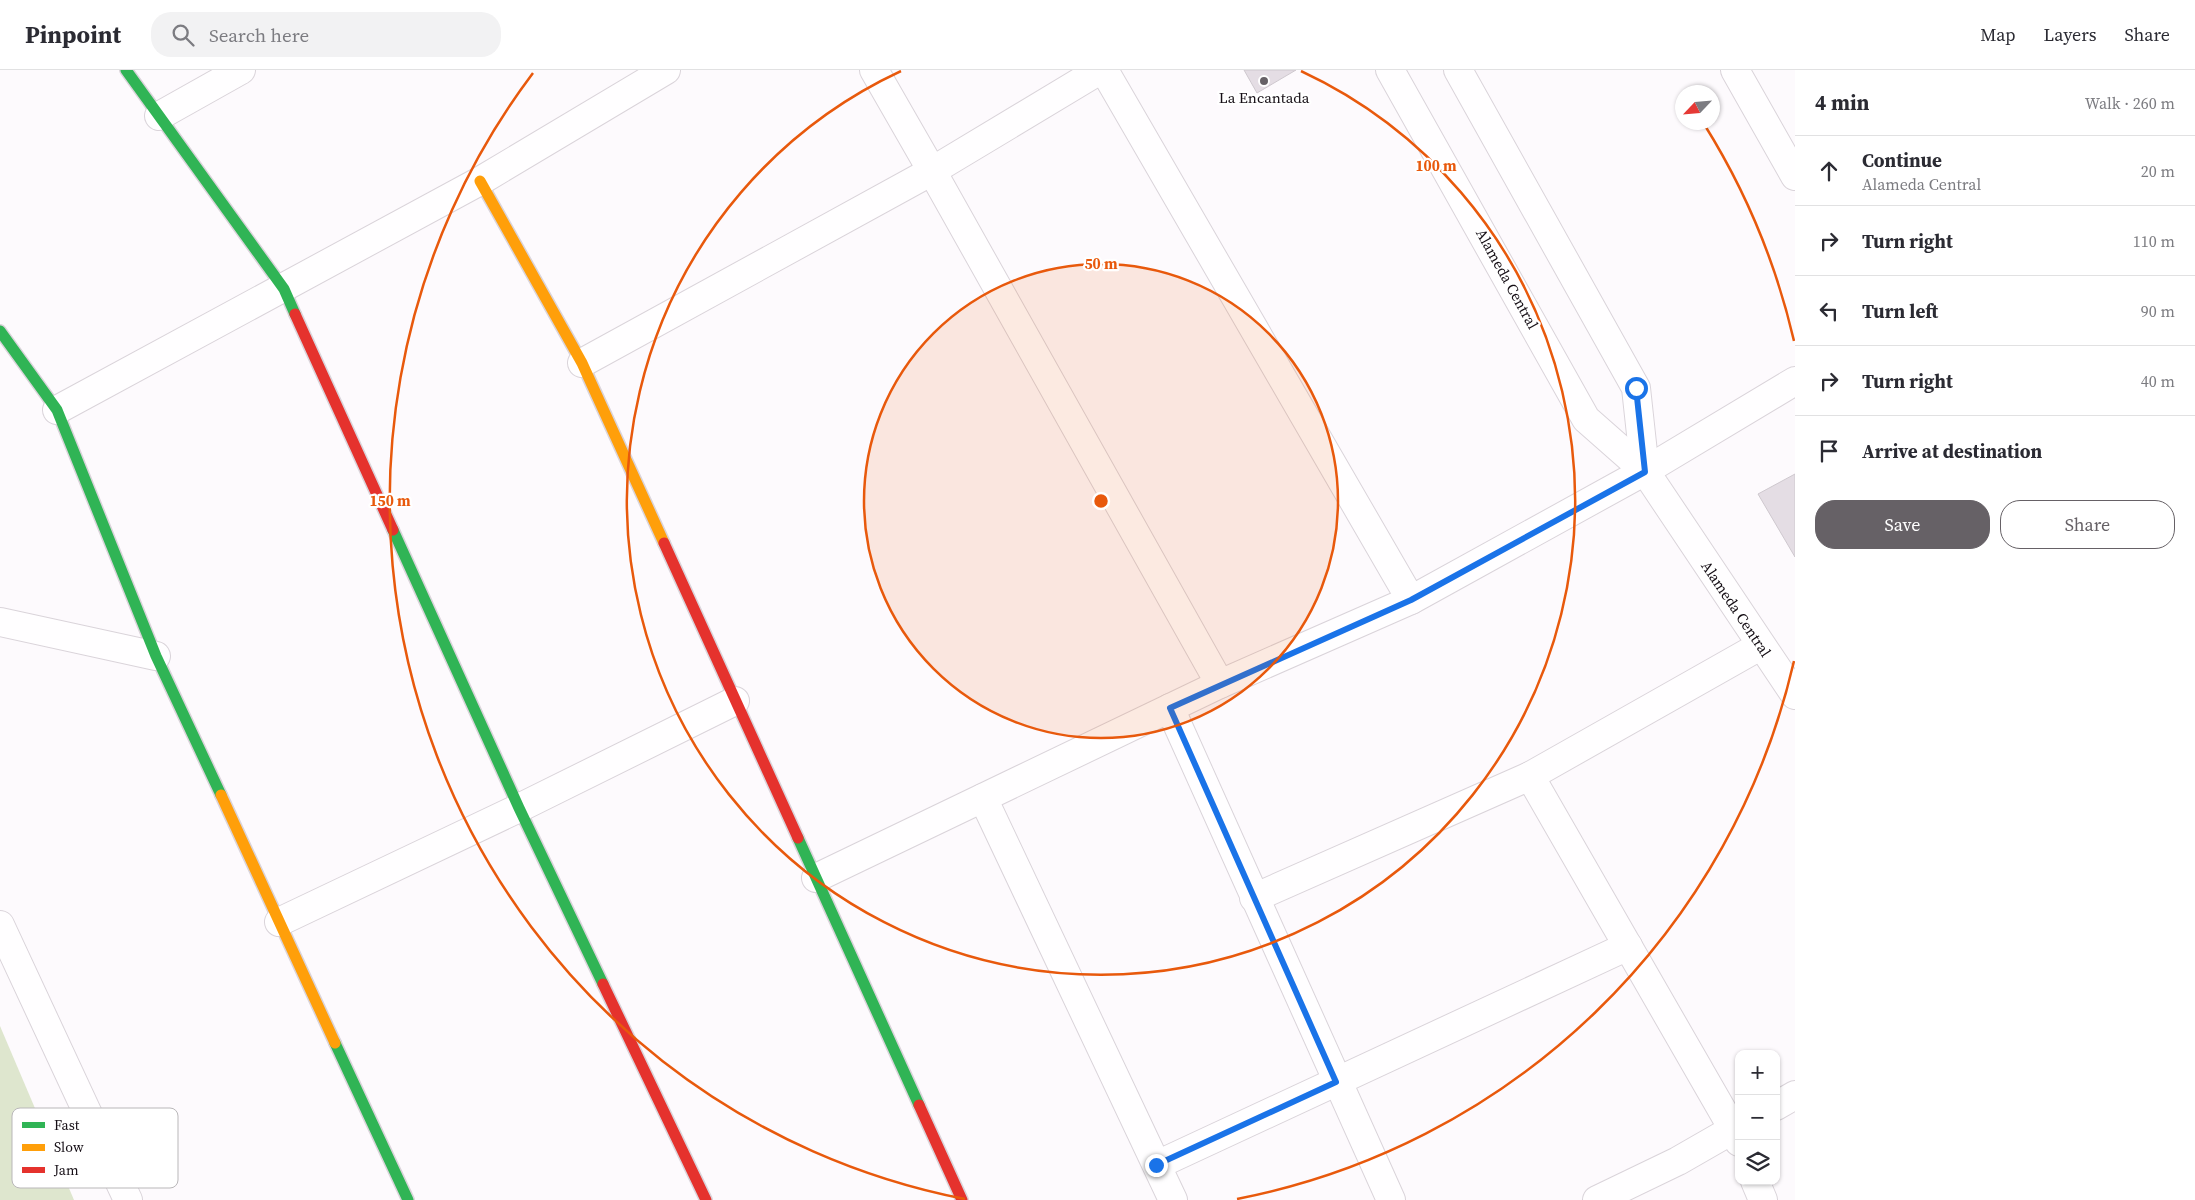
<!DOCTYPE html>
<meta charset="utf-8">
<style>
:root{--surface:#fff;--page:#f2f2f3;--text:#2b2b33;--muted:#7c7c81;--line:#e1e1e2;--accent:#666166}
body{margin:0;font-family:"Source Serif 4",serif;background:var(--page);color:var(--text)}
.controls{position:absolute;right:15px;bottom:15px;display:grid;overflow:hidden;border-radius:10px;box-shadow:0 1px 4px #0004}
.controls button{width:45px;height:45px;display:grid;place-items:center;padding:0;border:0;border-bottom:1px solid var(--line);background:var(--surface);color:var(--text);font:25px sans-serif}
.compass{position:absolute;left:1675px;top:15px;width:45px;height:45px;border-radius:50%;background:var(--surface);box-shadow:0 1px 4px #0004;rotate:244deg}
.stop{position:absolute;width:15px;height:15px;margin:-11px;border:4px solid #1a73e8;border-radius:50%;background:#fff}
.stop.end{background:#1a73e8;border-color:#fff;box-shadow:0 1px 5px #0008}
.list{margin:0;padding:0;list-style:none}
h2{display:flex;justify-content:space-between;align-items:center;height:65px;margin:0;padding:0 20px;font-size:21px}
h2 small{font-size:16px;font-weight:400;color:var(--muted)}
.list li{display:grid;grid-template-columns:32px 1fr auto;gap:15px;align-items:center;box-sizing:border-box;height:70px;padding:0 20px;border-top:1px solid var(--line)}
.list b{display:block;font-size:19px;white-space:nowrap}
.list p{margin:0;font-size:16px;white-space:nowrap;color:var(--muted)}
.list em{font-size:16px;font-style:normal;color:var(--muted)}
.actions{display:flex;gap:10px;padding:15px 20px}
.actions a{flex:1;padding:11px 0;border:1px solid var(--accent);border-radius:20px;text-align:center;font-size:18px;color:var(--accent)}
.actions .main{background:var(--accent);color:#fff}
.icon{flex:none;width:28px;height:28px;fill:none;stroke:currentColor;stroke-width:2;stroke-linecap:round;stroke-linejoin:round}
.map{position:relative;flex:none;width:1795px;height:1130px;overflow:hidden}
header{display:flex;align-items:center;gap:30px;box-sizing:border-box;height:70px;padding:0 25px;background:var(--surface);border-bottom:1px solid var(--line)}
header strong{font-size:24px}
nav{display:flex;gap:28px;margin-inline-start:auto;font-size:18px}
.search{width:350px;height:45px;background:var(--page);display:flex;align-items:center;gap:12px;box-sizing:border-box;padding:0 18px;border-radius:20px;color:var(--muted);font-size:19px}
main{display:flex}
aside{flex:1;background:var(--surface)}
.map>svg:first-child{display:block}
.green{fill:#dee6ce}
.building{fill:#e4dde4;stroke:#cec8ce}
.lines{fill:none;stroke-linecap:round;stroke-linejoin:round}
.street-casing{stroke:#dad4da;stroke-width:30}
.fast-casing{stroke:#dad4da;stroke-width:14}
.slow-casing{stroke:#dad4da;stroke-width:14}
.jam-casing{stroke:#dad4da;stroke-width:14}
.street{stroke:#fffeff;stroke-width:28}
.fast{stroke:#30b455;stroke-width:11}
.slow{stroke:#ff9f0a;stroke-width:11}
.jam{stroke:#e5322d;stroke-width:11}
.route{stroke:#1a73e8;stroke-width:6}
.ring{fill:none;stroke:#e8590c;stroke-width:2.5}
.poi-dot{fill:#666166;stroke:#fff;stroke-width:2}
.labels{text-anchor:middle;stroke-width:4.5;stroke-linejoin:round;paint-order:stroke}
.poi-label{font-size:15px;fill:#150e15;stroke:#fff}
.street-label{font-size:15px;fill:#150e15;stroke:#fff}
.key{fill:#fff;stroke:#b9b7b9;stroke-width:1}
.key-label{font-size:14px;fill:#150e15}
.centre{fill:#e8590c;stroke:#fff;stroke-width:2.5}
.ring-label{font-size:15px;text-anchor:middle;font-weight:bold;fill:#e8590c;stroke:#fff;stroke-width:4.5;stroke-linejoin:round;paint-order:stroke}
</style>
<header>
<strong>Pinpoint</strong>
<div class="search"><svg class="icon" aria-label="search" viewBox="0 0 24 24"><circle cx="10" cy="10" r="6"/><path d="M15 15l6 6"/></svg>Search here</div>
<nav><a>Map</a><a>Layers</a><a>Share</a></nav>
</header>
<main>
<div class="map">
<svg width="1795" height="1130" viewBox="0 0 1795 1130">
<rect width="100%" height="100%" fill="#fdfafd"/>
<polygon class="green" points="0,956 74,1130 0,1130"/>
<g class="building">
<polygon points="1244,0 1296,0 1257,23"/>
<polygon points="1795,404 1795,487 1758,424"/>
</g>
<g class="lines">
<g class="street-casing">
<g id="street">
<polyline points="874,0 932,101 1220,614"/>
<polyline points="1104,0 1411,530"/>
<polyline points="1390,0 1586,349 1645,401 1795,625"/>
<polyline points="1458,0 1636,318 1645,401"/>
<polyline points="1735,0 1795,106"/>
<polyline points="159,46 241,0"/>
<polyline points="582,293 932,101 1100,0"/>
<polyline points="57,340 480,111 666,0"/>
<polyline points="0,552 156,586"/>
<polyline points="1170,638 1391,1130"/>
<polyline points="1530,706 1733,1059 1739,1072"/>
<polyline points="983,728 1173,1130"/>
<polyline points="816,808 1220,614 1411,530 1645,401 1795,311"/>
<polyline points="1254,828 1530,706 1760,576"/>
<polyline points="279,852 519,738 735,631"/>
<polyline points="0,855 128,1130"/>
<polyline points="1776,1036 1795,1025"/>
<polyline points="1157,1095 1628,876"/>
<polyline points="1755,1111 1763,1130"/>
<polyline points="1597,1130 1678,1091 1739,1056"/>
</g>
</g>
<g class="fast-casing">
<g id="fast">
<polyline points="126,0 284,219 295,244"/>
<polyline points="0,261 57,340 156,586 221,725"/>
<polyline points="393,460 519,738 603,914"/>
<polyline points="798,768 919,1035"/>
<polyline points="335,973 408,1130"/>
</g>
</g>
<g class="slow-casing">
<g id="slow">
<polyline points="480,111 582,293 664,473"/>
<polyline points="221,725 335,973"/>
</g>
</g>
<g class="jam-casing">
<g id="jam">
<polyline points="295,244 393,460"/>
<polyline points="664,473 798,768"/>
<polyline points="603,914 706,1130"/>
<polyline points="919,1035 962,1130"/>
</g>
</g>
<use href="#street" class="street"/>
<use href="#fast" class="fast"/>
<use href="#slow" class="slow"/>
<use href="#jam" class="jam"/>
</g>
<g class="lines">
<polyline class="route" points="1156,1095 1336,1012 1170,638 1411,530 1645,402 1636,318"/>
</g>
<circle cx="1101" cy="431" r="237" fill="#e8590c" fill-opacity=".12"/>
<g class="ring">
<circle cx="1101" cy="431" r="237"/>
<path d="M1301 1A474 474 0 1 1 901 1"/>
<path d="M1794 591A711 711 0 0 1 1237 1129M965 1129A711 711 0 0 1 533 3M1704 54A711 711 0 0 1 1794 271"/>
</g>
<circle class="poi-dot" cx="1264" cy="11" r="5"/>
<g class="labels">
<g class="poi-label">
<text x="1264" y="33">La Encantada</text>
</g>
<g class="street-label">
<text transform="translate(1507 209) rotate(61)" y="5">Alameda Central</text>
<text transform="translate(1736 539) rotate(56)" y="5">Alameda Central</text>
</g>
</g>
<rect x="12" y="1038" width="166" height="80" rx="8" class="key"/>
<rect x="22" y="1052" width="23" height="6" fill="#30b455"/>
<rect x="22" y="1074" width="23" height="7" fill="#ff9f0a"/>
<rect x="22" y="1097" width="23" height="6" fill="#e5322d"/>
<g class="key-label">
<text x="54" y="1060">Fast</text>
<text x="54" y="1082">Slow</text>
<text x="54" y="1105">Jam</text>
</g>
<circle cx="1101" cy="431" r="8" class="centre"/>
<g class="ring-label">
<text x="1436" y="101">100 m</text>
<text x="1101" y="199">50 m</text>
<text x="390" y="436">150 m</text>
</g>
</svg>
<div class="controls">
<button>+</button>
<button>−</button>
<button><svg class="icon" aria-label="layers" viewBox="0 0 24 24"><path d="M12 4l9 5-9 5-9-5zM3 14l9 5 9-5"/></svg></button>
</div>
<svg class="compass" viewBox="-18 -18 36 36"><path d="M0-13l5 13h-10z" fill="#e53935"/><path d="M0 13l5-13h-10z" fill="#7c7c81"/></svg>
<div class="stop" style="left:1636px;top:318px"></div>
<div class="stop end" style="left:1156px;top:1095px"></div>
</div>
<aside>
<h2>4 min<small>Walk · 260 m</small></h2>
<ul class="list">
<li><svg class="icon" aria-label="ahead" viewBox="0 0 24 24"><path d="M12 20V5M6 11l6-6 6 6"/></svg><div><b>Continue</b><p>Alameda Central</p></div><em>20 m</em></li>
<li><svg class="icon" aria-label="right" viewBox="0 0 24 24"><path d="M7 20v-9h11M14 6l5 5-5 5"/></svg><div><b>Turn right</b></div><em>110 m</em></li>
<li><svg class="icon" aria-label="left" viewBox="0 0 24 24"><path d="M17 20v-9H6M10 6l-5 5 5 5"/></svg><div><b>Turn left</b></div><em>90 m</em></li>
<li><svg class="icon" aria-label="right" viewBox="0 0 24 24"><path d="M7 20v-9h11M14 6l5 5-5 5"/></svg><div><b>Turn right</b></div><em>40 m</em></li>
<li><svg class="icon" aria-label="arrive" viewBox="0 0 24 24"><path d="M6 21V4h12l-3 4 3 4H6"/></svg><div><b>Arrive at destination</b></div></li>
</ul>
<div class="actions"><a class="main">Save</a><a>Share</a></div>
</aside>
</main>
